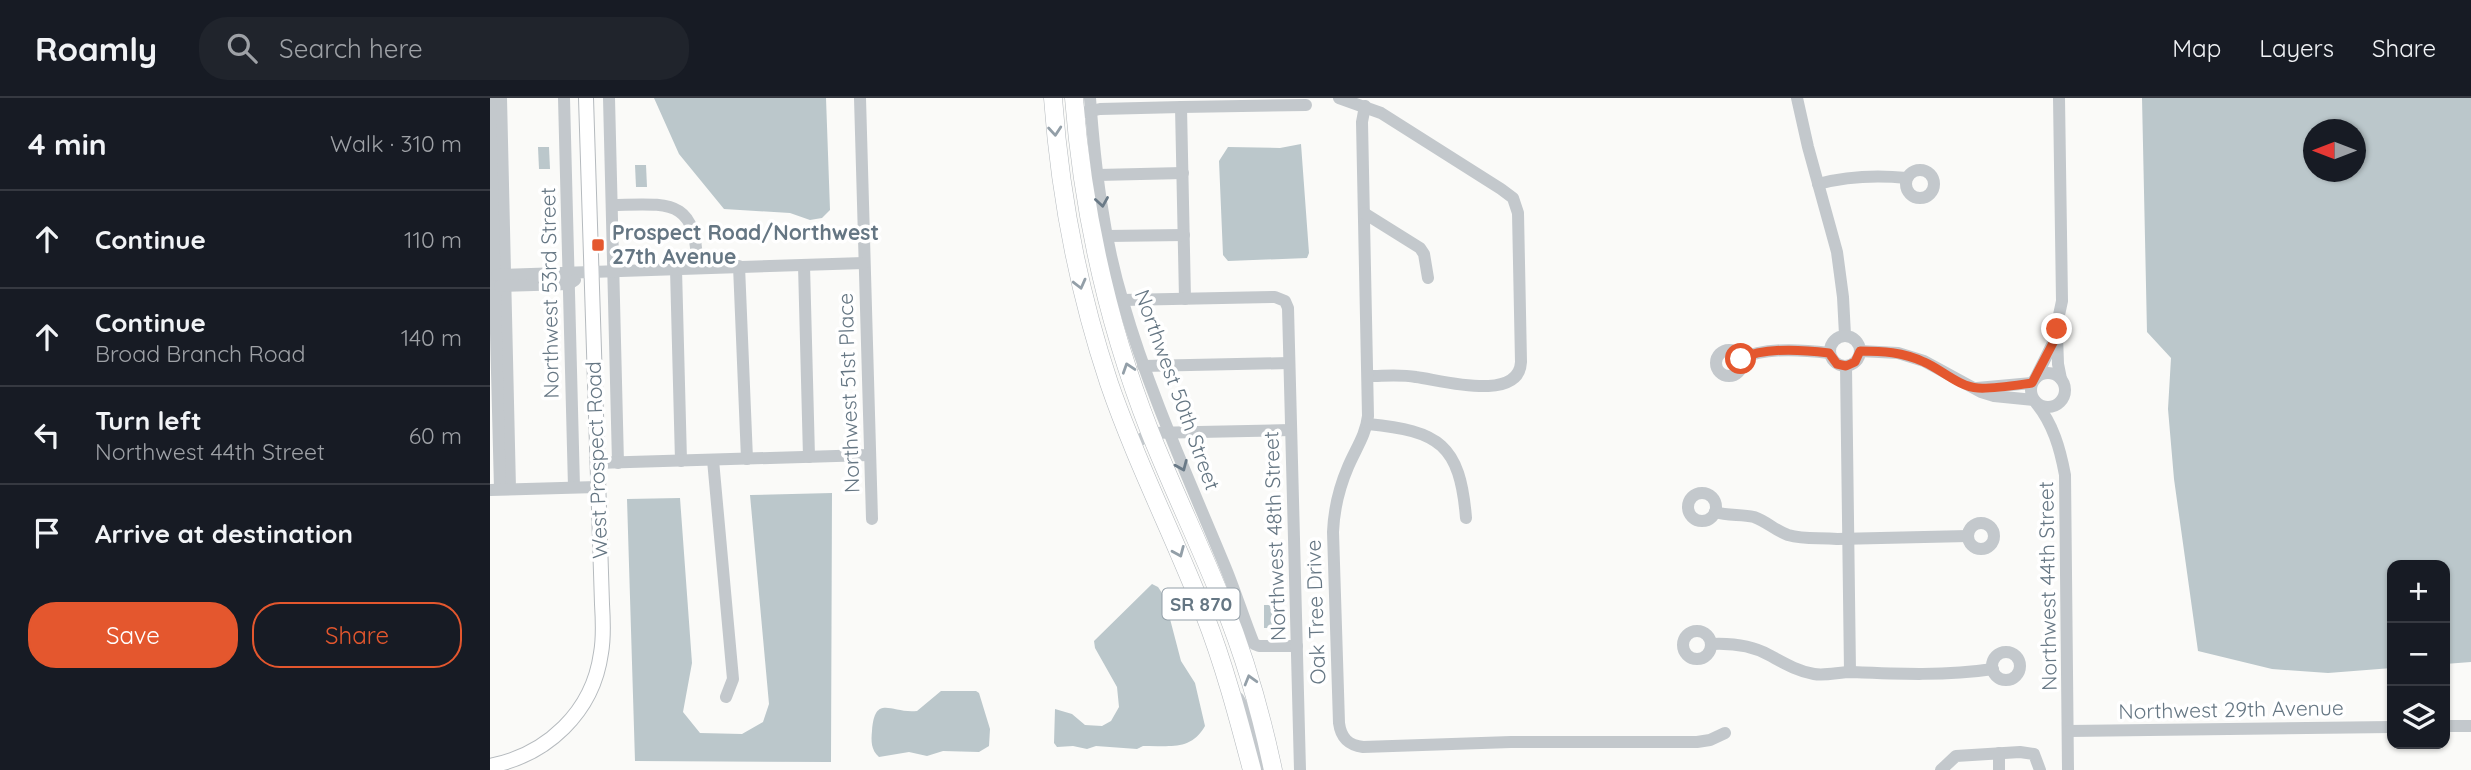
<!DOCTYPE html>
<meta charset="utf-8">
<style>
:root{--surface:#171b24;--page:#20242c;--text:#f1f3f6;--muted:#9ea1a6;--line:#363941;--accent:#e4572e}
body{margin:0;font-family:Quicksand,sans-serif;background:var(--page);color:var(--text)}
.controls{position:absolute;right:21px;bottom:21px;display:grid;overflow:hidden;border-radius:14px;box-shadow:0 2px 5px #0004}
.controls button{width:63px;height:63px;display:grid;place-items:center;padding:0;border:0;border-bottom:2px solid var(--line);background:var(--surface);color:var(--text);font:35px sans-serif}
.compass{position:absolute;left:1813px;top:21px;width:63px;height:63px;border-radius:50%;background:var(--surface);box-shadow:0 2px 5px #0004;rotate:270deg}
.stop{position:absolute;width:21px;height:21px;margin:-16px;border:5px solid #e4572e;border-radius:50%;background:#fff}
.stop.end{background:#e4572e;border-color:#fff;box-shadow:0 2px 7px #0008}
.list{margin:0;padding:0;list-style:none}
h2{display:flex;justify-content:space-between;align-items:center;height:91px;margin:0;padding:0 28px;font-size:30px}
h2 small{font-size:23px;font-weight:400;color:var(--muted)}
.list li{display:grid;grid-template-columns:46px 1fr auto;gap:21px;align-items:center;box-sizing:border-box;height:98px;padding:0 28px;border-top:2px solid var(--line)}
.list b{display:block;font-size:26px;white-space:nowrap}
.list p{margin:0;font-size:23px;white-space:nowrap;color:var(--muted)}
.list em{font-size:23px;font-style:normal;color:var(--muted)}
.actions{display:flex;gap:14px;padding:21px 28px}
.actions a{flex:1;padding:16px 0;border:2px solid var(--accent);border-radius:28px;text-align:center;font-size:24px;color:var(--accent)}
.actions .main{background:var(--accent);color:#fff}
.icon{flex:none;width:38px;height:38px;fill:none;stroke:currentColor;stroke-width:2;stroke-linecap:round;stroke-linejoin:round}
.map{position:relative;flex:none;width:1981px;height:672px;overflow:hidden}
header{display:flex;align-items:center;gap:42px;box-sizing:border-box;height:98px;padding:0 35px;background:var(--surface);border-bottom:2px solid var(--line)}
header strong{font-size:33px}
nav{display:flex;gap:38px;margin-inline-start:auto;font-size:24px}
.search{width:490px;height:63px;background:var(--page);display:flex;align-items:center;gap:18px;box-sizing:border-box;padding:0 24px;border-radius:28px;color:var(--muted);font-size:26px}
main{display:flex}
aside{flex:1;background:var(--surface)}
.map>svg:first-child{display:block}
.water{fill:#bbc7cb;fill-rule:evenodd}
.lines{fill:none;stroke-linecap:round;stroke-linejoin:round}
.major-casing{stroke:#b5babe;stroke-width:16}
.highway-casing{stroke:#b4b9bd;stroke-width:19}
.minor{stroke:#c3c8cc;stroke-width:12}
.major{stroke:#fff;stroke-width:14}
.highway{stroke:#fff;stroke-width:18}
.oneway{stroke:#939fa8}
.oneway2{stroke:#6a7a87}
.route{stroke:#e4572e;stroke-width:9}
.poi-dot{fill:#e4572e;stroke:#fff;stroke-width:2.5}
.labels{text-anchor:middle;stroke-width:7;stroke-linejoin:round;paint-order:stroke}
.shield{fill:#fff;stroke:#939fa8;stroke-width:2}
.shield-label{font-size:19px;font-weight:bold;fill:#657683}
.poi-label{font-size:21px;font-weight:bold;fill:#657683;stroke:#fff;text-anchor:start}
.street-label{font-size:21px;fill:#657683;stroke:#fff}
</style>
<header>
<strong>Roamly</strong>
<div class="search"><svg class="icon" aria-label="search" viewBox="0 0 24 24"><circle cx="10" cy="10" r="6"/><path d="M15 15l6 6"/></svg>Search here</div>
<nav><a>Map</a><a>Layers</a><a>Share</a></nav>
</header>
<main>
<aside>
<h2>4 min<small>Walk · 310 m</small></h2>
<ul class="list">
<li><svg class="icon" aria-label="ahead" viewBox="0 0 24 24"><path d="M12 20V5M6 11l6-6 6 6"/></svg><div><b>Continue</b></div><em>110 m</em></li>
<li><svg class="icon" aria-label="ahead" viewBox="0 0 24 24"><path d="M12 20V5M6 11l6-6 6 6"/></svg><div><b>Continue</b><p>Broad Branch Road</p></div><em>140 m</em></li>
<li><svg class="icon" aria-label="left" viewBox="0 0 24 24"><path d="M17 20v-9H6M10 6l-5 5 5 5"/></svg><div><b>Turn left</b><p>Northwest 44th Street</p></div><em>60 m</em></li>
<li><svg class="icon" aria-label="arrive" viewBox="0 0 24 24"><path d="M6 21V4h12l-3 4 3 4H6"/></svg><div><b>Arrive at destination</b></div></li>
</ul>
<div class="actions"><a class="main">Save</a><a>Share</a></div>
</aside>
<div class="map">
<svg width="1981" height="672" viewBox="0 0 1981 672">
<rect width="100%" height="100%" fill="#fafaf8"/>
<g class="water">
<polygon points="164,0 336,0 340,112 332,120 320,122 300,115 234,111 189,56"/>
<path d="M1652,0H1981V564L1955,566V467H1902V570L1838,575L1782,571L1708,553L1684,381L1678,311L1681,260L1657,234ZM1824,32H1866V74H1824Z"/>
<polygon points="811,46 819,155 817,160 738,163 733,157 729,63 738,49 790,50"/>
<polygon points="48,49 59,49 60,71 49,71"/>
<polygon points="145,67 156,67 157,89 146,89"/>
<polygon points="342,395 341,664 145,663 137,401 190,400 202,565 193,614 210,635 252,636 273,624 279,606 260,397"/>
<path d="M662,486L668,489L674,498L691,563L705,585L715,628C700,654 679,647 653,648L647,651L606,648L597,651L583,648L567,649L564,645L565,611L582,616L595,627L612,628L621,623L629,609L627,589L605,550L604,543Z"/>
<rect x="774" y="507" width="11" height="23"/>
<path d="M451,593H486L489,595L500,631L499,648L489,654L453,653L437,658L419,654L389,659C381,652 381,643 382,633C385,595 401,616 427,613Z"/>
</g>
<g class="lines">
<g class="major-casing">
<path id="major" d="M0,668C57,657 103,614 111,555C114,539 113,522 112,506L96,0"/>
</g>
<g class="highway-casing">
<g id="highway">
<path d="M563,0C570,97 588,192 619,285C646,364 684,438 714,515C734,566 748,619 762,672"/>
<path d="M584,0C593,115 618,227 660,334C683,392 710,447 733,505C755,559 771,615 783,672"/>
</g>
</g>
<g class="minor">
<polyline points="11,0 20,391"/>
<polyline points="74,0 84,389"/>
<polyline points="119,0 128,365"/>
<polyline points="370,0 382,421"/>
<path d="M600,0C605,68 613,138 633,204C659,294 698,379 734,466C745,492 753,519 764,546L769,548H807"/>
<path d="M849,0L891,15L1011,91L1023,100L1028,115L1031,264C1029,305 951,282 926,279C910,276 894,278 878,278"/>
<polyline points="1307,0 1318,49 1347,154 1353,199 1355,237"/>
<polyline points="0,1 10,391"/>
<path d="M875,8L872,24L878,318C876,337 865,352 858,369C849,390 844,411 843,434L849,625C851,640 858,647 873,649L1021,644H1207L1220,642L1235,635"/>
<polyline points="691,9 695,201"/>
<polyline points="596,14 610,11 691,9 816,7"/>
<circle cx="1430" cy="86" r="14"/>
<polyline points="608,77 693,75"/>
<path d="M1328,86C1358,78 1387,77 1417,80"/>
<path d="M122,107C179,106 207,99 207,170"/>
<polyline points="874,115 930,150 934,156 938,180"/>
<polyline points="617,138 694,137"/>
<polyline points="314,167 319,359"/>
<polyline points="249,168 257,361"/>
<polyline points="186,171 191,363"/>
<polyline points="7,177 374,165"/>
<polyline points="10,188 79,186 85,182"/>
<polyline points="632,202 785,199 795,203 798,210 810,672"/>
<circle cx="1355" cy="253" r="15"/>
<polyline points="1567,238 1568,266 1571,281"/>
<circle cx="1239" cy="265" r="13"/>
<polyline points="1370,253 1408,255 1434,263 1491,294 1504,298 1544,302"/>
<path d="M1251,261C1273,249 1315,252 1339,255"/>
<polyline points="653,268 799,265"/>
<polyline points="1356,268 1360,574"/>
<circle cx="1558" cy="292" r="17"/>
<polyline points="1545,281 1563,245 1572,203 1569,0"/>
<polyline points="1487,290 1542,285"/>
<path d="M1546,305C1563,326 1570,350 1575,377L1578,672"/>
<path d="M878,326C949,333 970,346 976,420"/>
<polyline points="643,347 660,335 801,332"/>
<polyline points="223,362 243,581 236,599"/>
<polyline points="106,365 379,357"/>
<polyline points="0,392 107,389"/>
<circle cx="1212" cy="409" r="14"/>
<path d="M1225,414C1238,418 1251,416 1264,419C1276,423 1286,433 1298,437C1316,442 1330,439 1347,441L1478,438"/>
<circle cx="1491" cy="438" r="13"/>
<circle cx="1207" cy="547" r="14"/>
<path d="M1221,546C1242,545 1261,547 1279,557C1294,565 1307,573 1324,576C1336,578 1349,574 1362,574C1408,576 1457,578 1503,571"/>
<circle cx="1516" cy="568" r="14"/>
<polyline points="748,600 759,620 772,672"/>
<polyline points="1955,628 1981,628"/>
<polyline points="1579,633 1902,629"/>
<polyline points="1451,672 1466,658 1530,654 1544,656 1550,672"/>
<polyline points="1509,672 1509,655"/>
</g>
<use href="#major" class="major"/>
<use href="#highway" class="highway"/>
</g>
<defs><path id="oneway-chevron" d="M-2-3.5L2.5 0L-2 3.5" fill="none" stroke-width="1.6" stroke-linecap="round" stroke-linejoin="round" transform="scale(1.75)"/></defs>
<g class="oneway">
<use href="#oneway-chevron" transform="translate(565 33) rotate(85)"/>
<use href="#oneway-chevron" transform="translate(590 186) rotate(76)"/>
<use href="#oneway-chevron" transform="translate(638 270) rotate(-108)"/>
<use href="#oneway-chevron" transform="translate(689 454) rotate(67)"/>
<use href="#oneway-chevron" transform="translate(760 582) rotate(-106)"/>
</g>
<g class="oneway2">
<use href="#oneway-chevron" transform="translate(612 104) rotate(81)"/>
<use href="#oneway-chevron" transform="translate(692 368) rotate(67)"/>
</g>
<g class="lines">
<path class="route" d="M1251,261C1273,249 1315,252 1339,255L1347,266L1356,268L1365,264L1370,253C1392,253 1413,254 1434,264C1451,271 1469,289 1488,290C1503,291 1527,287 1542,285L1563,245L1567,231"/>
</g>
<rect class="poi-dot" x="101" y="140" width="14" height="14" rx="3.5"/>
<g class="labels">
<rect class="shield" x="672.5" y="490.5" width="77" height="31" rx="5"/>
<g class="shield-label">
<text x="711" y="513">SR 870</text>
</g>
<g class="poi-label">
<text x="122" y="142">Prospect Road/Northwest<tspan x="122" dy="24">27th Avenue</tspan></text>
</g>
<g class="street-label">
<text transform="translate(60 195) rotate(-91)" y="7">Northwest 53rd Street</text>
<text transform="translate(687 292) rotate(70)" y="7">Northwest 50th Street</text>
<text transform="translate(359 295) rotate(-92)" y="7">Northwest 51st Place</text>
<text transform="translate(107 362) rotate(-92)" y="7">West Prospect Road</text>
<text transform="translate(785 438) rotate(-92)" y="7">Northwest 48th Street</text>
<text transform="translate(1558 488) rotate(-91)" y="7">Northwest 44th Street</text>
<text transform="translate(826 514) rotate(-92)" y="7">Oak Tree Drive</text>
<text transform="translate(1741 612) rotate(-1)" y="7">Northwest 29th Avenue</text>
</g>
</g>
</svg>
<div class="controls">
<button>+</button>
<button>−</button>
<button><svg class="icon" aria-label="layers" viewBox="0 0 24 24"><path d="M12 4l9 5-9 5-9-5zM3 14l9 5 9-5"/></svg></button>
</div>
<svg class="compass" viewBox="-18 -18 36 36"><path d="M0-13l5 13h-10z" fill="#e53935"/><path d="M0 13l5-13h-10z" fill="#9ea1a6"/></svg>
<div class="stop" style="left:1251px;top:261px"></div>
<div class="stop end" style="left:1567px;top:231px"></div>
</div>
</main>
